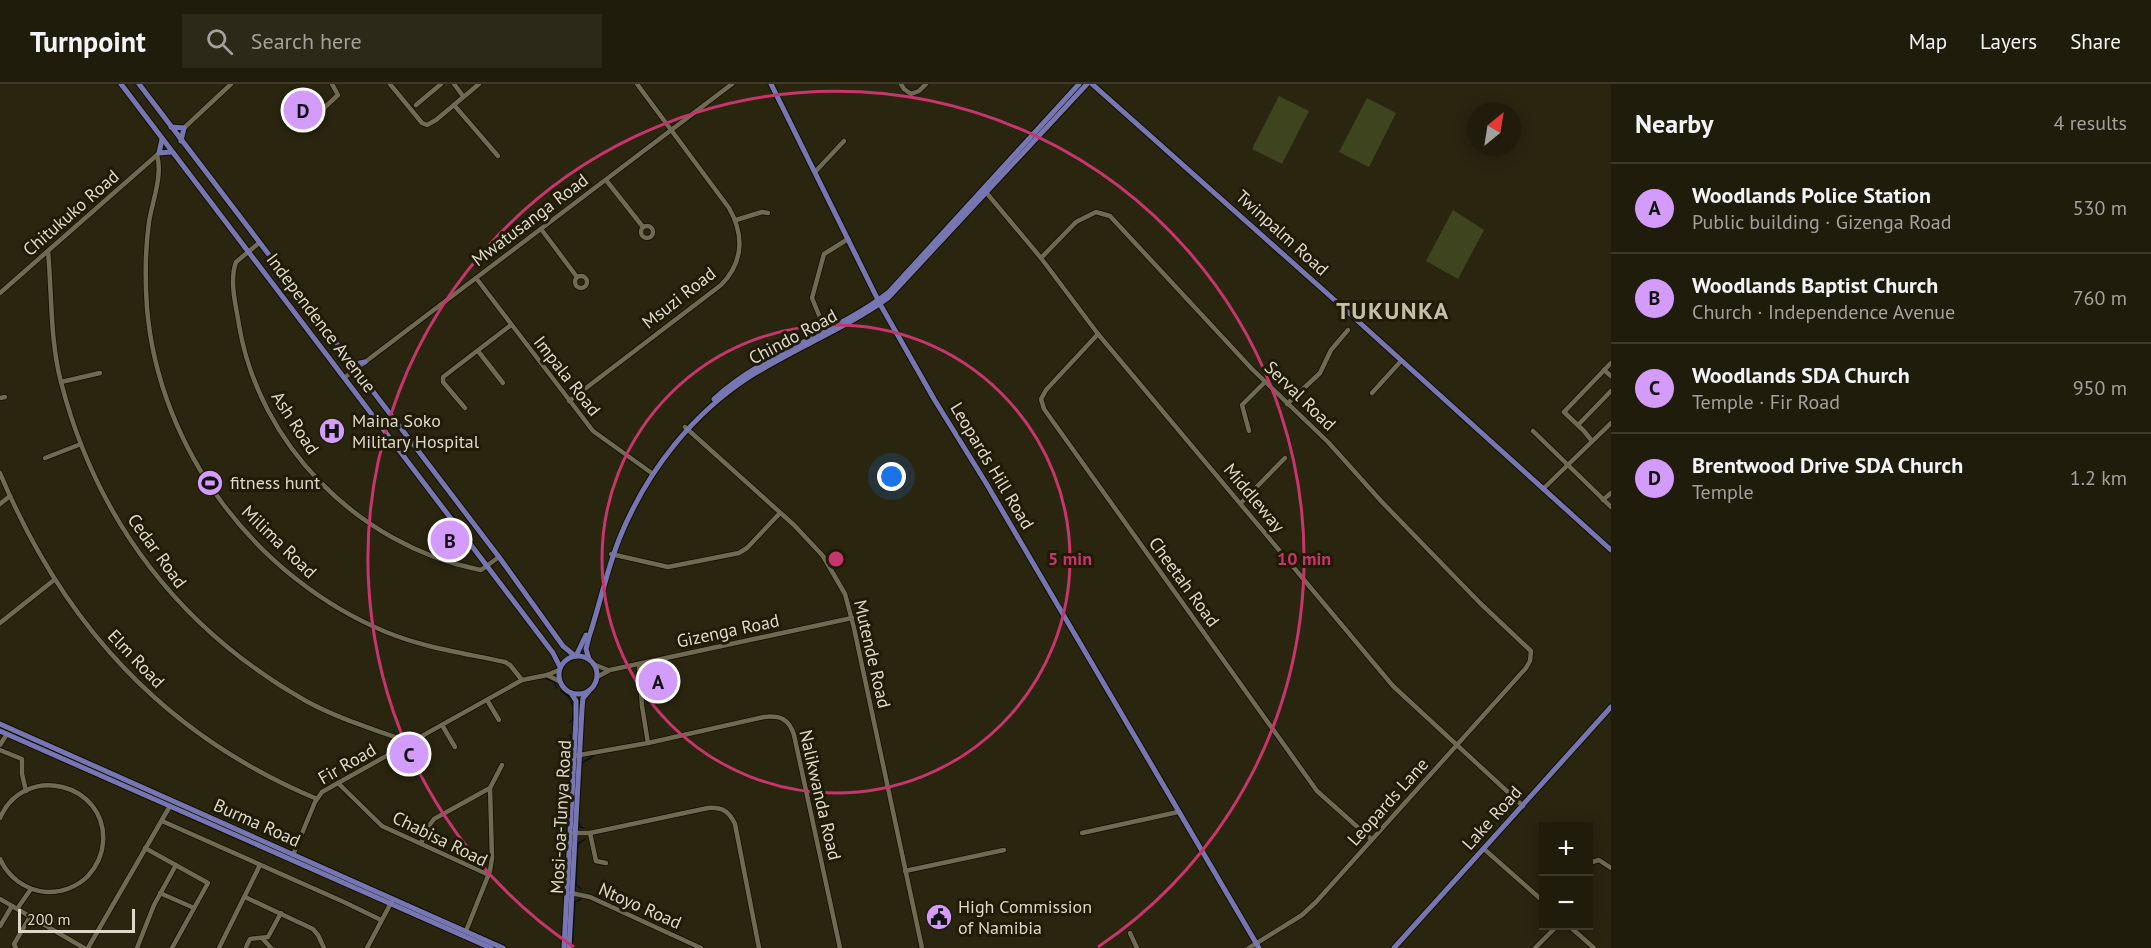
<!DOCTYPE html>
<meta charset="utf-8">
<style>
:root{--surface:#201c0b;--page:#2d2919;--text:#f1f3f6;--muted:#a2a19d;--line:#3d3a2c;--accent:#d39cfc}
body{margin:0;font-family:"PT Sans",sans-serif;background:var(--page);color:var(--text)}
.controls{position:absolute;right:18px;bottom:18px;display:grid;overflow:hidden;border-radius:0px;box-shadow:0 3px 15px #0003}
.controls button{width:54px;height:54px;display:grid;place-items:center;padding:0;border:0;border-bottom:2px solid var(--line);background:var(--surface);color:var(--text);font:30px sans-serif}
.compass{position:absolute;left:1467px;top:18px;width:54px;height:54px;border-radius:50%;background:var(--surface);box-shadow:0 3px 15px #0003;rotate:30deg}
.scale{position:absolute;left:18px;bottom:15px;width:117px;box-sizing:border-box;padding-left:6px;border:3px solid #dcd9cc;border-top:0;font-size:16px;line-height:21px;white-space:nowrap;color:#dcd9cc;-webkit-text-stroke:4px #201b05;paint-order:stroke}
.you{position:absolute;left:892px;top:393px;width:21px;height:21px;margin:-15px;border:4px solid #fff;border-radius:50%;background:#1a73e8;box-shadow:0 0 0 9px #1a73e833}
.badge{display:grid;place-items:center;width:39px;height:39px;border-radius:50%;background:var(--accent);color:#111;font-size:20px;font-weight:700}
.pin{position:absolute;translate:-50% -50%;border:3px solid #fff;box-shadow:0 2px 6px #0006}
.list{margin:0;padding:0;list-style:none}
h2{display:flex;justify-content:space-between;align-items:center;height:78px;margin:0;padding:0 24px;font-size:26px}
h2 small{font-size:20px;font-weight:400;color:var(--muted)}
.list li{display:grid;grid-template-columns:39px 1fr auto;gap:18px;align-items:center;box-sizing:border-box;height:90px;padding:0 24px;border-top:2px solid var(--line)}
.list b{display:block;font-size:22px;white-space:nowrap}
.list p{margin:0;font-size:20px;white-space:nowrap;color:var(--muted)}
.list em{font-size:20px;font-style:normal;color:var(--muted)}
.icon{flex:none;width:33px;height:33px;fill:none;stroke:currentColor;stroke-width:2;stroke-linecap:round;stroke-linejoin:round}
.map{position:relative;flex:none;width:1611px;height:864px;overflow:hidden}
header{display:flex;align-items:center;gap:36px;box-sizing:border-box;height:84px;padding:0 30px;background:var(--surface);border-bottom:2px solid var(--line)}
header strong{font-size:28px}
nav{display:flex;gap:33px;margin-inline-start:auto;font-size:21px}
.search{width:420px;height:54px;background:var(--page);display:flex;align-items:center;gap:15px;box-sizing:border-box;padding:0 21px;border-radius:0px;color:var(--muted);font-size:22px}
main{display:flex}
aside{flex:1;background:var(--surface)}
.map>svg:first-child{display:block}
.green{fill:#3e441e}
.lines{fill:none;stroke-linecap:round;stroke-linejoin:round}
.stream{stroke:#00161c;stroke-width:1.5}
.minor-casing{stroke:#130e00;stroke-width:6}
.major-casing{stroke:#130e00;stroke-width:7}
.minor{stroke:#6f6a51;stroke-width:4.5}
.major{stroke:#7677b2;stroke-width:5}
.ring{fill:none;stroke:#c6356c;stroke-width:3}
.labels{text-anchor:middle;stroke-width:6;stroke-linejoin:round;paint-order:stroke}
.street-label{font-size:18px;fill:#dcd9cc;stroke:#201b05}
.poi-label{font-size:18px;fill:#dcd9cc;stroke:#201b05;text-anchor:start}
.district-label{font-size:24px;font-weight:bold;letter-spacing:1.5px;fill:#c5c0a5;stroke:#201b05}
.centre{fill:#c6356c;stroke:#201b05;stroke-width:3}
.ring-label{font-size:18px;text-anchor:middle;font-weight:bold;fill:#c6356c;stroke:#201b05;stroke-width:6;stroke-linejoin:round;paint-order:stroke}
</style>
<header>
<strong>Turnpoint</strong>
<div class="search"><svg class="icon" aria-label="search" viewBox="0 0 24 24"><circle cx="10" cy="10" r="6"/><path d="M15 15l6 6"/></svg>Search here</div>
<nav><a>Map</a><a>Layers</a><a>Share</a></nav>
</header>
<main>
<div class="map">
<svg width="1611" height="864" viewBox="0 0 1611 864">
<rect width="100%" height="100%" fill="#2a250f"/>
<g class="green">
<polygon points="1279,12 1309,27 1282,80 1252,65"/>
<polygon points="1367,14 1396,29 1369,83 1339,68"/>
<polygon points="1453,126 1484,146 1458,195 1426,177"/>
</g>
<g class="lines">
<g class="stream">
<polyline points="545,594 554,598 557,604"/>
<polyline points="561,607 569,613 573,622"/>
<polyline points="570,638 573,635 573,630"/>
<polyline points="570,651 572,656"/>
<polyline points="580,707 582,679 593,672"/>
<polyline points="569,708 570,686"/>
<polyline points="568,727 569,712"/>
<polyline points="579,738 580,743 584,744"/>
<polyline points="567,742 568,729"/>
<polyline points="565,798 567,746"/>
<polyline points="581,805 576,801 578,760 585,755"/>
<polyline points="564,814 564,803"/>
<polyline points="572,864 575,818 581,815"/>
</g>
<g class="minor-casing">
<g id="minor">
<polyline points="390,0 422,39 427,41 436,36 479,0"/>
<polyline points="454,0 463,12"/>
<polyline points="901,0 904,5 911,10 919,7 926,0"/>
<polyline points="416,21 441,0"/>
<polyline points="454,21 498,72"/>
<polyline points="324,24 338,11 332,0"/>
<polyline points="184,44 231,0"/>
<path d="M157,71C163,92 152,118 149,138C145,167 145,196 147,224C159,366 256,494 386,548C425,564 464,569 505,578L510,581L522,596"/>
<polyline points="815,88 844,57"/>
<polyline points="606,96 643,143"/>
<polyline points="985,107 1041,174 1098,250 1393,602 1523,722"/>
<polyline points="736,136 762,128 768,129"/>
<circle cx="647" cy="148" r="6"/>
<polyline points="541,145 577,193"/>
<path d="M259,159L236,178C229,198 236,221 239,241C259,361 358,460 476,485L481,486L499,473"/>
<path d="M48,167C52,211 50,256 61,298C97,438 181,546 306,617C339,635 376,646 411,659"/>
<polyline points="1041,174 1076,138 1096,128 1110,132 1252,285 1328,358 1381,417 1480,519 1531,567 1530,577 1526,584 1316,818 1302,831 1249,864"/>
<circle cx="581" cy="198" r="6"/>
<polyline points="476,194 593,347 653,390"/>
<polyline points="0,209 157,71"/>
<polyline points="826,248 812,214 824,170 848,155"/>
<polyline points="1098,250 1046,306 1041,315 1044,325 1317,707 1371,755"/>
<polyline points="478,267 503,299"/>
<polyline points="1604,286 1611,292"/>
<polyline points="344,294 732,0"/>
<polyline points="61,298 100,289"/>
<polyline points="1372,309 1401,277"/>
<polyline points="0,314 5,313"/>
<path d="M569,317L721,201C744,178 744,150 729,124L637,0"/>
<polyline points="1287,320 1320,289 1331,266 1348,246"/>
<polyline points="465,324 443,298 443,293 511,241"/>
<polyline points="1578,341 1611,307"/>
<polyline points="685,343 794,441 823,472 845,510 854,544 922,864"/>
<polyline points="1249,347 1242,321 1265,298"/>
<polyline points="1533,347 1611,423"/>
<polyline points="1592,357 1584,347 1564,328 1611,279"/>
<polyline points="45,374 81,360"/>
<path d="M0,389C63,540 164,651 317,715"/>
<polyline points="1543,405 1611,339"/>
<polyline points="1603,416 1611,409"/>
<polyline points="1241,419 1285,374"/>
<polyline points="0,420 10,412"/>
<polyline points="611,470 668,483 739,469 747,464 780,429"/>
<polyline points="0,539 54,496"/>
<polyline points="593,580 608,586"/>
<polyline points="639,580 642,622 648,659"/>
<polyline points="547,591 559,597"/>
<polyline points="597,593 610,586 852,534"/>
<polyline points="487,616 499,636"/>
<polyline points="442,641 455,663"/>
<polyline points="0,661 7,650"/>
<polyline points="0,666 22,675 22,690 26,707"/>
<path d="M574,672L648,659L764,633C780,631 789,635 794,651L840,864"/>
<polyline points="338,699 382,742 489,791"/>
<path d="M0,734C24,678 108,699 103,759C102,772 96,783 88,792C77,803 61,809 46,808C25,806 8,793 0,775"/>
<polyline points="162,737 344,818 381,836"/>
<path d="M574,749H590L708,724C722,723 729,727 735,740L759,864"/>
<polyline points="590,749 596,777 606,779"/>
<polyline points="1082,749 1178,728"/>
<polyline points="421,759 428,743 434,735 490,704 502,681"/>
<polyline points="145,764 208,799 172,864"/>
<polyline points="1484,765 1544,818"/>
<polyline points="293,771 315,718 322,708 522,596 547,591 559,586"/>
<polyline points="1588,783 1592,778 1599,776 1611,784"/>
<polyline points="905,787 1004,766"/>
<polyline points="160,809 194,824"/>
<polyline points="571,809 590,813 701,864"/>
<polyline points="245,813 313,845 318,851 324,864"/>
<polyline points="0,815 84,864"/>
<polyline points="17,825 31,805"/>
<polyline points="0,842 12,822"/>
<polyline points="1569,842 1594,864"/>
<polyline points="466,847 490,787 492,774 490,704"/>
<polyline points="1130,849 1137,864"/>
<polyline points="263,855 271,864"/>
<polyline points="246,863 250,855 268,853 281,829"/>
<polyline points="16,864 14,860 30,833"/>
<polyline points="88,864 170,722"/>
<polyline points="137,864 154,821 176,781"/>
<polyline points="219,864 260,781"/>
<polyline points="367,864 392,817"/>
<polyline points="1535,864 1557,842"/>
</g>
</g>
<g class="major-casing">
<g id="major">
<polyline points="121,0 553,569 560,583"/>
<polyline points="139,0 499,473 563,562 575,572"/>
<polyline points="771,0 880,220 934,315 986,399 1259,864"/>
<polyline points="1092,0 1339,220 1611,466"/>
<polyline points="171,43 184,44 181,57"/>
<polyline points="162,55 159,69 171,68"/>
<polyline points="350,278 354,280 365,278"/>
<path d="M714,315C765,268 835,250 889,208L1079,0"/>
<circle cx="578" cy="591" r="19"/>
<polyline points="576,572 586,551"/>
<path d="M589,575L586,565L589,553C600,520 607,485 620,453C647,387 693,328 754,290C798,263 846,244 888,214L1087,0"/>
<polyline points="0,640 503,864"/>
<polyline points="0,647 491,864"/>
<polyline points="564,864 576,635 576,617 571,609"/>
<polyline points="569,864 582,625 583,614 589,607"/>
<polyline points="1394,864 1611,623"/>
</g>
</g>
<use href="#minor" class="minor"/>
<use href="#major" class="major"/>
</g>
<g class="ring">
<circle cx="836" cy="475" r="234"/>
<path d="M574 863A468 468 0 1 1 1098 863"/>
</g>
<defs>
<g id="hospital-disc" transform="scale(1.35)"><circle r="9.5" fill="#d39cfc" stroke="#201b05"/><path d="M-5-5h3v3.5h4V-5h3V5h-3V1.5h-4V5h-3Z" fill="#111"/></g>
<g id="stadium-disc" transform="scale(1.35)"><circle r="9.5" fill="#d39cfc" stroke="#201b05"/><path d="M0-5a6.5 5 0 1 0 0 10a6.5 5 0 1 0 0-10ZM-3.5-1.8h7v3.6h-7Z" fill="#111"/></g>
<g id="civic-disc" transform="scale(1.35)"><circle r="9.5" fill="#d39cfc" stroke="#201b05"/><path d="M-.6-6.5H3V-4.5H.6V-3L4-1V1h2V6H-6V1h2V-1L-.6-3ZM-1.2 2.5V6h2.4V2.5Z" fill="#111"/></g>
</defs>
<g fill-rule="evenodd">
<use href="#hospital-disc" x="332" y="347"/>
<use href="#stadium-disc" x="210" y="399"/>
<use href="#civic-disc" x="939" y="833"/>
</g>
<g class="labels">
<g class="street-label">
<text transform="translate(71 129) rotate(-41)" y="6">Chitukuko Road</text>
<text transform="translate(530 136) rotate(-37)" y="6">Mwatusanga Road</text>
<text transform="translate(1282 149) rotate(42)" y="6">Twinpalm Road</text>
<text transform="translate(679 214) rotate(-38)" y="6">Msuzi Road</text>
<text transform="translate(321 239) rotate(53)" y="6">Independence Avenue</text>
<text transform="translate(793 253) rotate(-28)" y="6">Chindo Road</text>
<text transform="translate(567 292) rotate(52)" y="6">Impala Road</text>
<text transform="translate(1300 312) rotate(44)" y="6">Serval Road</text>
<text transform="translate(295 339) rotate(57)" y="6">Ash Road</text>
<text transform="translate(992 382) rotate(59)" y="6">Leopards Hill Road</text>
<text transform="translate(1254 414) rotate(50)" y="6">Middleway</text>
<text transform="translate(279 458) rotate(44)" y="6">Milima Road</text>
<text transform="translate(157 467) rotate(54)" y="6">Cedar Road</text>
<text transform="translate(1184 498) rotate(54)" y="6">Cheetah Road</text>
<text transform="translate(728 547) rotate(-12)" y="6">Gizenga Road</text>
<text transform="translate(872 570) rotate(77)" y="6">Mutende Road</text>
<text transform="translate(136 575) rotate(46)" y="6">Elm Road</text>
<text transform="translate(347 680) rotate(-30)" y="6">Fir Road</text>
<text transform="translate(820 711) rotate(77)" y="6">Nalikwanda Road</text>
<text transform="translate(1388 718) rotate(-48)" y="6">Leopards Lane</text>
<text transform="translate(561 733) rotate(-87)" y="6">Mosi-oa-Tunya Road</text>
<text transform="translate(1492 734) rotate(-48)" y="6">Lake Road</text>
<text transform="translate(257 739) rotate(24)" y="6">Burma Road</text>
<text transform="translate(440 755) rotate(26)" y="6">Chabisa Road</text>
<text transform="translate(640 822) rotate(24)" y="6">Ntoyo Road</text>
</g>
<g class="poi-label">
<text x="352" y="343">Maina Soko<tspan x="352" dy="21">Military Hospital</tspan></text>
<text x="230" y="405">fitness hunt</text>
<text x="958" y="829">High Commission<tspan x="958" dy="21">of Namibia</tspan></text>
</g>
<g class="district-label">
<text x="1393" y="235">TUKUNKA</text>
</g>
</g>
<circle cx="836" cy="475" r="9" class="centre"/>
<g class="ring-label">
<text x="1070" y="481">5 min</text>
<text x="1304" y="481">10 min</text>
</g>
</svg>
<div class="controls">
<button>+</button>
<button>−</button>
</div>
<svg class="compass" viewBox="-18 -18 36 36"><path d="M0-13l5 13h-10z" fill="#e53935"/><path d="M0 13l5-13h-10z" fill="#a2a19d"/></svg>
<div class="scale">200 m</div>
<div class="you"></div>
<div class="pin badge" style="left:658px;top:597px">A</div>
<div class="pin badge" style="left:450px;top:456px">B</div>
<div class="pin badge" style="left:409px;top:670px">C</div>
<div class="pin badge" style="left:303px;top:26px">D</div>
</div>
<aside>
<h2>Nearby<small>4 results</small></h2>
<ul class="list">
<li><span class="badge">A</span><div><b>Woodlands Police Station</b><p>Public building · Gizenga Road</p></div><em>530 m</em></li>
<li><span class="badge">B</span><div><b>Woodlands Baptist Church</b><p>Church · Independence Avenue</p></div><em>760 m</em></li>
<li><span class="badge">C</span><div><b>Woodlands SDA Church</b><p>Temple · Fir Road</p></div><em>950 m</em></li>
<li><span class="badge">D</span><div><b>Brentwood Drive SDA Church</b><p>Temple</p></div><em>1.2 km</em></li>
</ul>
</aside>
</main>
